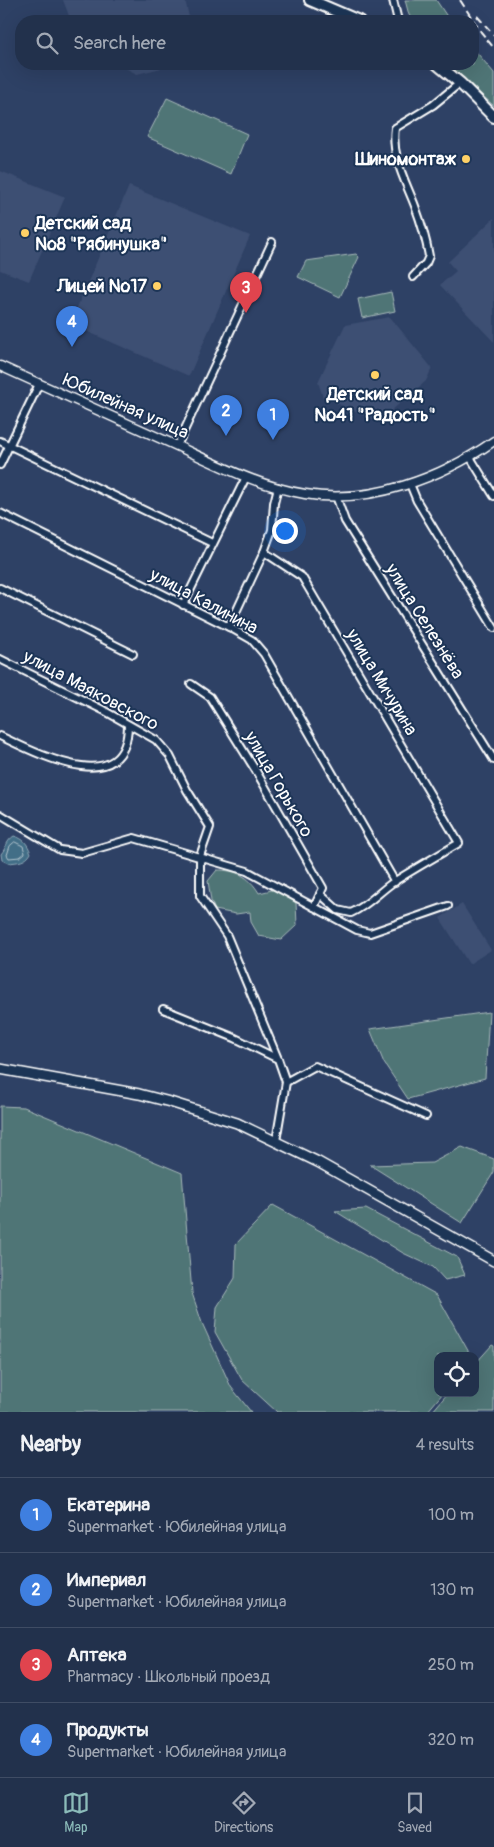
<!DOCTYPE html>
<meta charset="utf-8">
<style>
:root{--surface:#22314c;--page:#2e3d56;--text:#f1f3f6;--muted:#a2a9b5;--line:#3f4c64;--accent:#8bbbb9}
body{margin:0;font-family:Pangolin,sans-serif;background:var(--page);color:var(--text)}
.controls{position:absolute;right:15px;bottom:15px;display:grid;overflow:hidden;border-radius:10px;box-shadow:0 5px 20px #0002}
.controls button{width:45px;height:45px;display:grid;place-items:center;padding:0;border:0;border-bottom:1px solid var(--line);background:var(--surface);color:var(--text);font:25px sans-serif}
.you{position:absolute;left:284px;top:530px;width:18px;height:18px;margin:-12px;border:4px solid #fff;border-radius:50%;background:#1a73e8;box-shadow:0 0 0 8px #1a73e833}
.badge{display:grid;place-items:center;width:32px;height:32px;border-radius:50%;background:var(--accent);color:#fff;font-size:16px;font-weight:700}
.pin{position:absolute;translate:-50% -41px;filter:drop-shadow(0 1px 2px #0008)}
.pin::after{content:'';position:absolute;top:26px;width:18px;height:15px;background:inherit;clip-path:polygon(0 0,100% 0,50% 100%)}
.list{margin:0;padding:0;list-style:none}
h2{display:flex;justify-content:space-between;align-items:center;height:65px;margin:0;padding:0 20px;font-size:21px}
h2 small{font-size:16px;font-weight:400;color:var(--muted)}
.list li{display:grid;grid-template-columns:32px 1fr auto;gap:15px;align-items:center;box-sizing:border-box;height:75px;padding:0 20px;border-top:1px solid var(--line)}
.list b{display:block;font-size:19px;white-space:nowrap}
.list p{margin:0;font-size:16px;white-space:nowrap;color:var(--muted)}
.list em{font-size:16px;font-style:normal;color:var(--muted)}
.icon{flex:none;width:28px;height:28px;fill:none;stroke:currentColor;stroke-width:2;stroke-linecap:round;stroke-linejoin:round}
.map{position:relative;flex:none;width:494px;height:1412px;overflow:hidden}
.search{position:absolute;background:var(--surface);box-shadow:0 5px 20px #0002;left:15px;right:15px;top:15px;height:55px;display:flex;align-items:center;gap:12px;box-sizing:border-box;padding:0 18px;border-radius:20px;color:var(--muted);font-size:19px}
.sheet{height:365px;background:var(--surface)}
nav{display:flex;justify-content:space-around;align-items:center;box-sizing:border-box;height:70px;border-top:1px solid var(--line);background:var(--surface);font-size:14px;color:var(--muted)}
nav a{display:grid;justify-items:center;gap:2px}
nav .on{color:var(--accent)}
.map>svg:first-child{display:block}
.built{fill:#3e4f73}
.green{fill:#507576;stroke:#a8baba}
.water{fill:#426e87;stroke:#8ea8b7}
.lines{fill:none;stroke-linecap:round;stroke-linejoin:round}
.shore{stroke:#b3c5cf;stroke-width:1}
.minor-casing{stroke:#fff;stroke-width:10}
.tertiary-casing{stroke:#fff;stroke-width:11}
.secondary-casing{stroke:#fff;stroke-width:12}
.primary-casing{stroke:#fff;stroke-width:14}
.minor{stroke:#1d3557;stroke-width:6}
.tertiary{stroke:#1d3557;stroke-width:8}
.secondary{stroke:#1d3557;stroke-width:9}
.primary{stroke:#1d3557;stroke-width:10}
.rail{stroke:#fff;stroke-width:2;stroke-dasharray:8 4;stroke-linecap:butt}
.poi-dot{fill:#ffd166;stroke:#1d3557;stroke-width:2}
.labels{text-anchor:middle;stroke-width:4;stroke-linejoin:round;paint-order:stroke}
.poi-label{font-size:18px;font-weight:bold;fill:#fff;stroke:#1d3557;text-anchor:end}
.street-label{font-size:18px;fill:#fff;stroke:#1d3557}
</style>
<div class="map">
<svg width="494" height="1412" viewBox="0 0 494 1412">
<rect width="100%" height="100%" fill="#2e4165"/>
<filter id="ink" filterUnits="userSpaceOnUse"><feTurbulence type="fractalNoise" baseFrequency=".02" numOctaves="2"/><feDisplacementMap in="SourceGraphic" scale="10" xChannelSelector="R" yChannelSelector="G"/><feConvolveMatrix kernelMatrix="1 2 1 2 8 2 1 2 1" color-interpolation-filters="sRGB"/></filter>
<g filter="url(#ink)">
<g class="built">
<polygon points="63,0 185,0 190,21 71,21"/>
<polygon points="117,64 178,64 137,74"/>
<polygon points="0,171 65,197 29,281 0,270"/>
<polygon points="129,186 250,236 189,376 70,324"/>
<polygon points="494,218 494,342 440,285 456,271 448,262"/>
<polygon points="390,317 432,368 426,381 378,422 323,397 318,382 345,325"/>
<polygon points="462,904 491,950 469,964 440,918"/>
</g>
<g class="green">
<polygon points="405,0 436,0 450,21 414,21 409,15"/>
<polygon points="473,48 494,73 494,106 448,64 473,64"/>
<polygon points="167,98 247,134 231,174 147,137"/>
<polygon points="356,254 359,257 340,297 298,277 306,261"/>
<polygon points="391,292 395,311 362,318 358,299"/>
<path d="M217,870C236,870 249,876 259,893L276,889L296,903L297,925L281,940L259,936L251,922L250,912L236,914L215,910L211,901L208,881Z"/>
<polygon points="489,1012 485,1078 408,1099 384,1063 370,1029"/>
<polygon points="0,1106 24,1107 182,1173 192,1293 202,1323 231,1387 251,1412 0,1412"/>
<polygon points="462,1147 494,1159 494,1172 462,1223 370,1165 432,1163"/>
<polygon points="273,1205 437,1295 471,1356 438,1356 438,1393 443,1393 427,1412 277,1412 242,1380 215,1332 217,1307 235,1278 236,1244"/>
<polygon points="366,1209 457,1257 465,1275 445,1280 433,1267 403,1253 335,1211"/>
<polygon points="492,1345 494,1346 494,1412 432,1412 448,1393 475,1393 475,1364"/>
</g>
<path class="water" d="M14,836C24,839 27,843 31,853C26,862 18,862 8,863L2,860L1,854C7,847 6,841 14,836Z"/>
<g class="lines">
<polygon class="shore" points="15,842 23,846 25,853 20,857 9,858 7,855 10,846"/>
<g class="minor-casing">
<g id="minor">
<polyline points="393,0 398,21"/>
<path d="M413,277L426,263L429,256C426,239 421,222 415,206C405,180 391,156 395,128L433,105L460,83"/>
<polyline points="0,441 212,543"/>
<polyline points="177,446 272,242"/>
<polyline points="470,457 494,496"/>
<polyline points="0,465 39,384"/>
<polyline points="410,484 417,501 494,628"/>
<polyline points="336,496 345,521 494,760"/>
<polyline points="0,513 229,627 252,640 264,654 395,882"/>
<path d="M264,552L302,577L459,843C437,856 414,869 392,883C378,893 367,906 351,913L338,910L320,894"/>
<polyline points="0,588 133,654"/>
<polyline points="183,605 246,477"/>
<polyline points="229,627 264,552 272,530 274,503 278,487"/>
<polyline points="0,659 103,710 156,740 170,756 187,790 210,827 200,856 200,896 227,936 278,1059"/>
<polyline points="191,684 210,697 256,771 323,888 314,907"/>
<path d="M0,736C36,753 127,801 128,725"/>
<polyline points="0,814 60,850 82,853 134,838 247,871 357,930 370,933 448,906"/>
<polyline points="163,1009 235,1038 278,1059 286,1082 315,1066 426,1116"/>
<polyline points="276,1141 286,1082"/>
</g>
</g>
<g class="tertiary-casing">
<path id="tertiary" d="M0,366C56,391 111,416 166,441C211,461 256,486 305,494C370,505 441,478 494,441"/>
</g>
<g class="secondary-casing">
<polyline id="secondary" points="0,1069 139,1094 170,1102 237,1123 318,1162 494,1261"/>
</g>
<g class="primary-casing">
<g id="primary">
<polyline points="310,0 359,21"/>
<polyline points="437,64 460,83 494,117"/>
</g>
</g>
<use href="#minor" class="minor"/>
<use href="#tertiary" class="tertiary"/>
<use href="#secondary" class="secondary"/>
<use href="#primary" class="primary"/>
<g class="rail">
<polyline points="460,0 481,32 494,48"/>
<polyline points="477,16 494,35"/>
</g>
</g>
</g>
<g class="poi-dot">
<circle cx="466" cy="159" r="5"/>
<circle cx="25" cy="233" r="5"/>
<circle cx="157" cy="286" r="5"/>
<circle cx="375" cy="375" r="5"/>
</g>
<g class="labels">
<g class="poi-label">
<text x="456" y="165">Шиномонтаж</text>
<text x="35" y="229" text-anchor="start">Детский сад<tspan x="35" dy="21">№8 "Рябинушка"</tspan></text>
<text x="147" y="292">Лицей №17</text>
<text x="375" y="400" text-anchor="middle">Детский сад<tspan x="375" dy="21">№41 "Радость"</tspan></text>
</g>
<g class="street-label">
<text transform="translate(126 406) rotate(24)" y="6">Юбилейная улица</text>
<text transform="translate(204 601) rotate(28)" y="6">улица Калинина</text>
<text transform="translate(425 621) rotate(58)" y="6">улица Селезнёва</text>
<text transform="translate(382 682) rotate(59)" y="6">улица Мичурина</text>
<text transform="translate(91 690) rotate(28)" y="6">улица Маяковского</text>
<text transform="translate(279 784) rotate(60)" y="6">улица Горького</text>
</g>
</g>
</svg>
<div class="controls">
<button><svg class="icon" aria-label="locate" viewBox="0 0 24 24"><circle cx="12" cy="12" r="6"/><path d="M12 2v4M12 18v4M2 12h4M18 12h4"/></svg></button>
</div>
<div class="you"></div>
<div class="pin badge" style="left:273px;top:440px;background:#3f7fe0">1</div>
<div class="pin badge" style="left:226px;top:436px;background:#3f7fe0">2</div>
<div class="pin badge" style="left:246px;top:313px;background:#e0444e">3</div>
<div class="pin badge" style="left:72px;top:347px;background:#3f7fe0">4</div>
<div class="search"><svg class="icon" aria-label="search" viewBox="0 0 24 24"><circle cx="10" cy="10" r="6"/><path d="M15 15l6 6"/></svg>Search here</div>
</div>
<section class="sheet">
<h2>Nearby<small>4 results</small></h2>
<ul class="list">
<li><span class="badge" style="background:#3f7fe0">1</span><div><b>Екатерина</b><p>Supermarket · Юбилейная улица</p></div><em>100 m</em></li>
<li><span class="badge" style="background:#3f7fe0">2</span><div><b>Империал</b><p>Supermarket · Юбилейная улица</p></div><em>130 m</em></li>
<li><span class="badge" style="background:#e0444e">3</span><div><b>Аптека</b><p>Pharmacy · Школьный проезд</p></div><em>250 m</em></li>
<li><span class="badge" style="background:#3f7fe0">4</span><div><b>Продукты</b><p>Supermarket · Юбилейная улица</p></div><em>320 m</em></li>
</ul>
</section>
<nav>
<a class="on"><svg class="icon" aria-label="map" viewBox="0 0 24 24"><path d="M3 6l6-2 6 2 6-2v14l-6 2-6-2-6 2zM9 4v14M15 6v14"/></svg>Map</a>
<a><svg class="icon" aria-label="directions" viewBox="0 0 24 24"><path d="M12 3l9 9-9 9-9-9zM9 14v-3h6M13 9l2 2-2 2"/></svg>Directions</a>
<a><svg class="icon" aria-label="saved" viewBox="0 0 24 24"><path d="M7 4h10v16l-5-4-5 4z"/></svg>Saved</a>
</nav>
